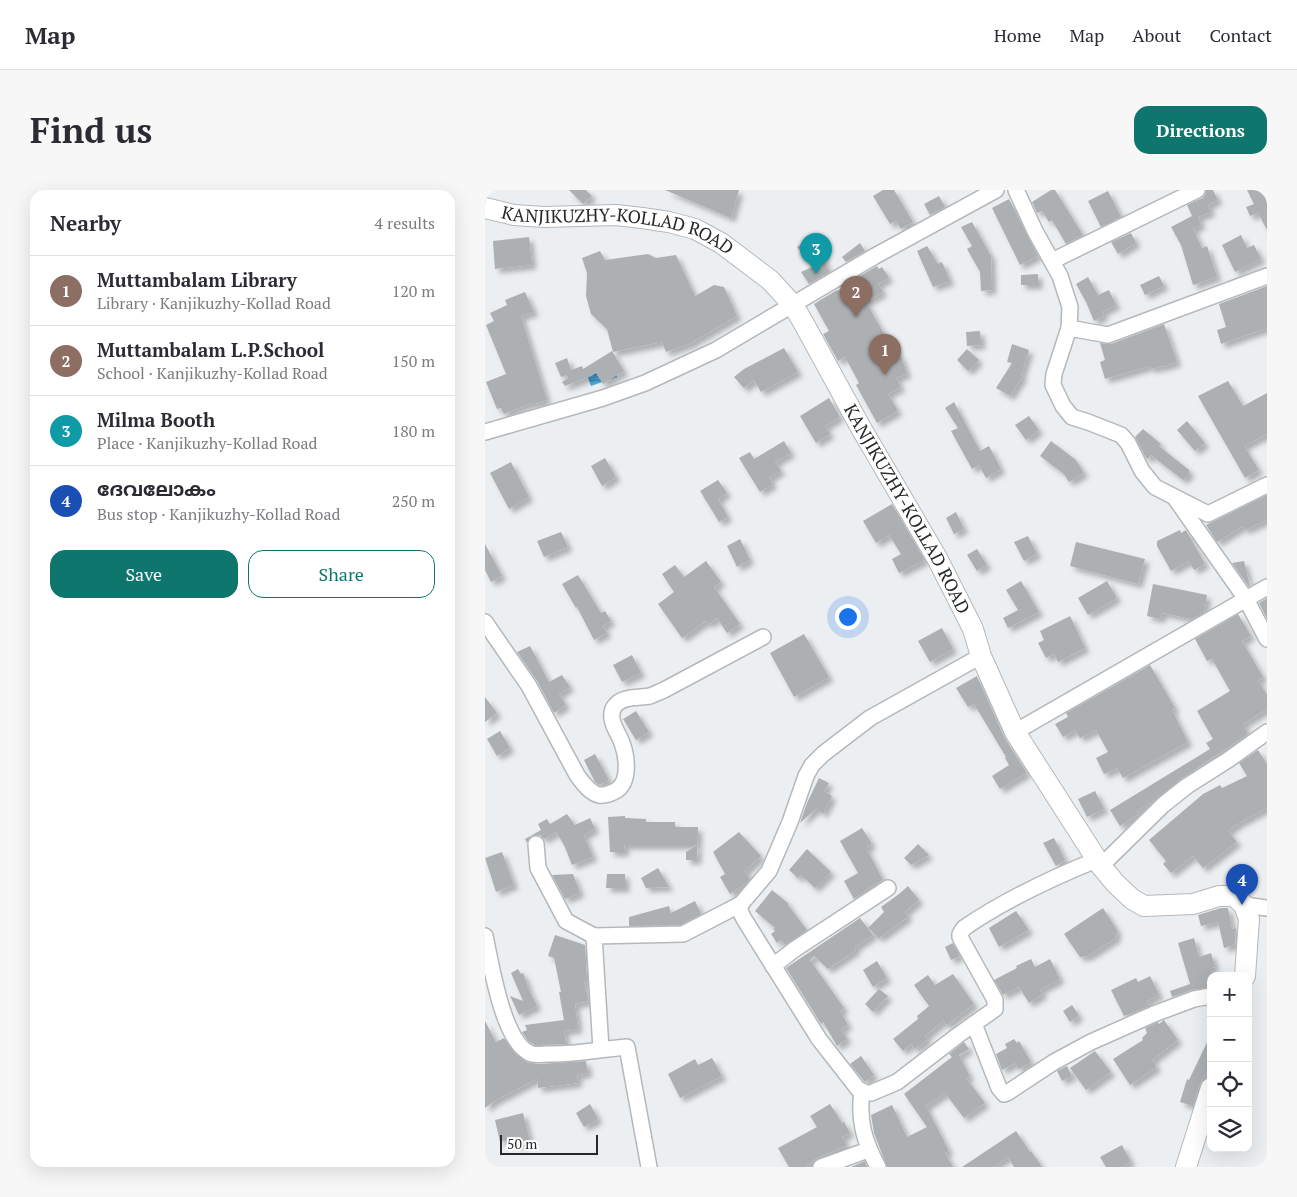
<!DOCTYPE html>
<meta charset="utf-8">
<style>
:root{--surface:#fff;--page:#f7f7f7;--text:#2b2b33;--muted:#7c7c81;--line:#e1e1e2;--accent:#0f766e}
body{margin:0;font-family:"PT Serif","Noto Sans Malayalam",serif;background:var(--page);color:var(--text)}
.controls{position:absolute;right:15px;bottom:15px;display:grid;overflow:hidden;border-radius:10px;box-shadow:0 5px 20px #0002}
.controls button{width:45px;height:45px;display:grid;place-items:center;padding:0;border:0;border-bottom:1px solid var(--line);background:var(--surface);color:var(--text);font:25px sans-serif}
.scale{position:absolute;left:15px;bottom:12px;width:98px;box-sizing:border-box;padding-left:5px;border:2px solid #272829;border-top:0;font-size:14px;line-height:18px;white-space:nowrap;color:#272829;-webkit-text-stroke:4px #fff;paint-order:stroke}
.you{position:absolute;left:362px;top:426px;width:18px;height:18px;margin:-12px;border:4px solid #fff;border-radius:50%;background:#1a73e8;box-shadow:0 0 0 8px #1a73e833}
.badge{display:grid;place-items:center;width:32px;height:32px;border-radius:50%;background:var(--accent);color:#fff;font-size:16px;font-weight:700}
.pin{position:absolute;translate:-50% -41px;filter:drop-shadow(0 1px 2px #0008)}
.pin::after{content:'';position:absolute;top:26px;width:18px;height:15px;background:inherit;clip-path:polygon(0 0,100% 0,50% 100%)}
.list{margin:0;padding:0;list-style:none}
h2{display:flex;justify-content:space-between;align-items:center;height:65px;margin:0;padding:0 20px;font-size:21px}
h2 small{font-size:16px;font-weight:400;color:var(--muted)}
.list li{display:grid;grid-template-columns:32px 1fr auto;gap:15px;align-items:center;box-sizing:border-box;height:70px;padding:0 20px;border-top:1px solid var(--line)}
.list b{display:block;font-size:19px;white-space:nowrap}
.list p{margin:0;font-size:16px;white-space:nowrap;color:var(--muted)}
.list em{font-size:16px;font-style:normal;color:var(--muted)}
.actions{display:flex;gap:10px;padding:15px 20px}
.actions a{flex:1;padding:11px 0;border:1px solid var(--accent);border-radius:15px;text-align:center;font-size:18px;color:var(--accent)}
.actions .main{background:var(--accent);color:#fff}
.icon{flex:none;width:28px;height:28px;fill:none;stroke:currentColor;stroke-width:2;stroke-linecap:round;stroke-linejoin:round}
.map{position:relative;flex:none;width:782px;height:977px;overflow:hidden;border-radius:15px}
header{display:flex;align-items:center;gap:30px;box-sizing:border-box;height:70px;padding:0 25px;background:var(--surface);border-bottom:1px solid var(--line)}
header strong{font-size:24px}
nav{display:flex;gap:28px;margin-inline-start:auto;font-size:18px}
.intro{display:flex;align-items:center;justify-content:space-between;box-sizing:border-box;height:120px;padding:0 30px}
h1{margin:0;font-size:35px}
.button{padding:12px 22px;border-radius:15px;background:var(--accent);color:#fff;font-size:18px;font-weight:700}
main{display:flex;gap:30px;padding:0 30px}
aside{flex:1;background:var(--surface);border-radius:15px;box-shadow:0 5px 20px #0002}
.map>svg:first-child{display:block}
.water{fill:url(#water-rules)}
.building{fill:#adb0b2;filter:url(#shadow)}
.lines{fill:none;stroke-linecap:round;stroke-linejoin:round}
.minor-casing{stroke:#b5b8ba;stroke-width:18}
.secondary-casing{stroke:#b5b8ba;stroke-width:22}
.minor{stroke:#fff;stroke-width:15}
.secondary{stroke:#fff;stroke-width:20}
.labels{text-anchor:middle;stroke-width:4;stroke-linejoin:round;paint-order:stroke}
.street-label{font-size:18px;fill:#272829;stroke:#fff}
</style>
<header>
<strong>Map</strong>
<nav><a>Home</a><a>Map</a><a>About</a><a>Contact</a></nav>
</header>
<div class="intro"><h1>Find us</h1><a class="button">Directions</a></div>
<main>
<aside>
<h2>Nearby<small>4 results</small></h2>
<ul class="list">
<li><span class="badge" style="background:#8d6e63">1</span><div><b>Muttambalam Library</b><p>Library · Kanjikuzhy-Kollad Road</p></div><em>120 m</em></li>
<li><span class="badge" style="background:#8d6e63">2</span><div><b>Muttambalam L.P.School</b><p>School · Kanjikuzhy-Kollad Road</p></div><em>150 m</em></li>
<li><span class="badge" style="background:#0f9aa8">3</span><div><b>Milma Booth</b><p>Place · Kanjikuzhy-Kollad Road</p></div><em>180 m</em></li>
<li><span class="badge" style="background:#1a4fb4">4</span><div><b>ദേവലോകം</b><p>Bus stop · Kanjikuzhy-Kollad Road</p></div><em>250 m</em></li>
</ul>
<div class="actions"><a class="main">Save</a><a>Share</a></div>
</aside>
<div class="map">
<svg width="782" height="977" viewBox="0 0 782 977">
<defs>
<pattern id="water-rules" width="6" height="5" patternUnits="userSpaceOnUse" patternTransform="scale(1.25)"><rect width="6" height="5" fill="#4daee4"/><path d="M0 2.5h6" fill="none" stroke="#408eb9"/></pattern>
<filter id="shadow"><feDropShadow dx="4.5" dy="4.5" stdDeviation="2.5" flood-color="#0004"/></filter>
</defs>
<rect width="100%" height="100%" fill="#eceff1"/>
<polygon class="water" points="129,175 132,187 106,196 102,185"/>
<g class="building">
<polygon points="84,0 101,0 107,6 98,14"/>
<polygon points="180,0 254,0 246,28"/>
<polygon points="398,0 409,0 428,32 416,39 411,31 405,34 388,6"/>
<polygon points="566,0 570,0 598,45 581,54 567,30 564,32 557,21 552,23 547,12"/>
<polygon points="721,0 728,0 733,10 723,15 726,22 713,27 716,35 708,39 717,58 722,56 732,87 708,95 696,55 686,37 707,26 702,15 717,8 720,5"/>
<polygon points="762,0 782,0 782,40 773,23 765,26 761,17 769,14"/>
<polygon points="623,1 636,27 616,37 603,11"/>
<polygon points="454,6 460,17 445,25 439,14"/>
<polygon points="524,9 553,66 535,75 507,18"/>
<polygon points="487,32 506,66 507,100 496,101 495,82 482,59 487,56 476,37"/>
<polygon points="646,43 651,53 633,64 626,52"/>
<polygon points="329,45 344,82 324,94 316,82 327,77 312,57"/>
<polygon points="756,45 762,58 769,55 776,69 750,82 737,55"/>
<polygon points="44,47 47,75 10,79 8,51"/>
<polygon points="375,53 380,61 361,72 357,67"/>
<polygon points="442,56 453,74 456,72 458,74 465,91 448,97 432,61"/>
<polygon points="115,61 120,70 163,64 171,68 191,65 210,106 229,95 239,97 252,126 204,154 181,162 177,152 128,162 122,139 106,124 101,106 102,83 97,68"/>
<polygon points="392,76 394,79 397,77 404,88 393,94 398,102 381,112 403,151 405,149 417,169 422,184 411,188 416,197 403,204 413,221 392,233 371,195 374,193 360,167 353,171 338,144 344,141 329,114 352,100 352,101 374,89 373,87"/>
<polygon points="553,84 553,95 536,95 536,85"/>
<polygon points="674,86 679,96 660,105 655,95"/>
<polygon points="603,87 613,105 624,100 631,115 617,122 619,126 609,131 601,112 591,94"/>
<polygon points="782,96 782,138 736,154 732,140 741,137 734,114"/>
<polygon points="40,102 49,122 36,126 62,210 46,215 46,213 19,224 16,218 12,219 1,192 21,184 1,135 9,131 5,123 22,115 20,110"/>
<polygon points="679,134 692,172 677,177 677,176 666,179 665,176 620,189 615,172 620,170 615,153 626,154"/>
<polygon points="495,141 496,155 482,156 481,142"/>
<polygon points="527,154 544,160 536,185 538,186 525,206 511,198 527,173 522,172"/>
<polygon points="299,158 313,182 276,202 269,190 259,198 249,187 259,179"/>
<polygon points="482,159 494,170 483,181 472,170"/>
<polygon points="127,161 139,181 118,194 111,183 106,186 80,196 77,192 83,188 82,185 76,187 70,173 82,168 86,180 97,176 98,179"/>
<polygon points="743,191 758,216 782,203 782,244 759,256 774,280 760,288 713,206"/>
<polygon points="344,208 355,227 340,236 345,244 331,253 315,226"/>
<polygon points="469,212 495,261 504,256 516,279 501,288 494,275 487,279 466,241 473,238 460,218"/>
<polygon points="544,226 554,240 541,250 530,235"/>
<polygon points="702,231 720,253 710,261 692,240"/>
<polygon points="658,239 676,254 674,256 704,280 704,284 698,290 666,265 663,269 661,268 650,247"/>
<polygon points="299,251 306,263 290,272 296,281 284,288 288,294 275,302 254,268 265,262 269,269"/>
<polygon points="566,251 591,270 599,283 584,292 579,284 555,266"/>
<polygon points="120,268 131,287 117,296 106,276"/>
<polygon points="26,272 44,307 24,319 5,283"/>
<polygon points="233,290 242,303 233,309 243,327 234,332 215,301"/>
<polygon points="782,305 782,330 760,340 758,336 732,352 721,335"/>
<polygon points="407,314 440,370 414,383 407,369 416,364 404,345 391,353 378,331"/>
<polygon points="471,322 479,339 469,344 461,328"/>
<polygon points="695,340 696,343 701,340 720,374 709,380 704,371 686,381 672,356 672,351"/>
<polygon points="76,342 83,357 59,367 52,351"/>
<polygon points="543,346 552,364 539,371 529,352"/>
<polygon points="255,349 265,370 252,377 242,356"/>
<polygon points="591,352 660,369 653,394 585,376"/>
<polygon points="0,354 17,386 6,392 0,380"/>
<polygon points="492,359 502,375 492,381 482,365"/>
<polygon points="221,371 236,392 229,397 255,434 242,443 232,428 224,434 221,431 197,448 173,414 189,402 177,384 190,375 199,387"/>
<polygon points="759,371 765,396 764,397 747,373"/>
<polygon points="93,385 116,423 120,421 126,431 118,436 122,443 109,450 92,417 91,418 77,394"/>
<polygon points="536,391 554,422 523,438 518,428 533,420 521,400"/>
<polygon points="622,391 632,408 603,425 593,408"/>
<polygon points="668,394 722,405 719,423 707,429 677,423 676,429 662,426"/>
<polygon points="782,408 782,429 774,413"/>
<polygon points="753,424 766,446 757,451 778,487 773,490 782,505 782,519 758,534 763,544 696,589 669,611 652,621 654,624 635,636 625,620 725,559 721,553 728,549 712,521 745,501 727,469 722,471 710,449"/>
<polygon points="585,426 600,458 573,472 569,464 561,468 553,453 559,450 555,441"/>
<polygon points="457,438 468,459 445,472 433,451"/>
<polygon points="319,444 344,487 309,507 285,463"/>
<polygon points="45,456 64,492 77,485 85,497 74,504 81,515 69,523 52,491 32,462"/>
<polygon points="147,465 156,483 137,492 128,475"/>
<polygon points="665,475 690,518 687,520 703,552 638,588 632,578 619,584 611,568 623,562 611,540 595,548 590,540 578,547 570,534 583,527 581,523"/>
<polygon points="492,486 519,547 542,583 515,599 507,586 524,575 520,568 521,567 489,514 483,517 471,498"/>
<polygon points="0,507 12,523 0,532"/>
<polygon points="151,521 164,542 151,550 138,529"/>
<polygon points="15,541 25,558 12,566 2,549"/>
<polygon points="773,560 782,574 782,618 754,633 743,641 752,652 718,678 708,666 686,683 678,674 681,671 664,650 718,604 735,595 737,598 762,586 754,573"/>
<polygon points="110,564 124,590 114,595 110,592 99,570"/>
<polygon points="334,588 344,593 339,601 347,606 338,624 332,618 315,633 322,613"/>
<polygon points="610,601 619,619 602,627 593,609"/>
<polygon points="82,624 90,635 105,628 110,639 99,645 108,667 87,675 79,655 71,642 59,649 55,645 46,646 42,653 40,649 56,640 53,634 62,629 65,634"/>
<polygon points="140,626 140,628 161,629 161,632 190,632 190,637 213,637 212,670 201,670 201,662 212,655 139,655 140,662 125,662 123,627"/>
<polygon points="377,638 387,654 381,658 398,690 380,700 381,701 369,709 359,691 373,683 355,651"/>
<polygon points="254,642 276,666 260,681 265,689 260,694 245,704 235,687 240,684 228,662"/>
<polygon points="569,648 580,670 571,676 558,653"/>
<polygon points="433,654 444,665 426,675 419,668"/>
<polygon points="322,659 346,682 330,698 316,685 313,688 304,680"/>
<polygon points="17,662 29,695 11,702 0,668"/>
<polygon points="173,678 184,697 161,698 156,688"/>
<polygon points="88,684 95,703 80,709 67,685"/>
<polygon points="122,684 140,684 140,698 121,698"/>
<polygon points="423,696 434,710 420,722 423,727 394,748 383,738 399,722 396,717 414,704"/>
<polygon points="287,700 304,714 303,715 322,740 300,755 296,750 292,753 286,744 290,741 288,739 290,738 270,721"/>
<polygon points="210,711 216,724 196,735 144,736 144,727 184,716 186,723"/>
<polygon points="618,718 632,740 631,748 603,766 595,767 579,744"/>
<polygon points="736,718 743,718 747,739 751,738 750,755 739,758 733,732 716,736 713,725"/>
<polygon points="531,721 544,740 514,757 504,738"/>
<polygon points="375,728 388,745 370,757 371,760 343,779 329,766 325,770 359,818 355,821 363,835 356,839 362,849 352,856 338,832 336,834 301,778"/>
<polygon points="70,745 100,755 102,791 99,792 104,811 90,814 93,839 79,841 81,854 50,855 43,851 37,842 42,840 40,835 79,830 74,802 76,802 69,768 63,766"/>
<polygon points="709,748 714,767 726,763 730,777 726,778 726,797 707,800 687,807 685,801 705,794 693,753"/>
<polygon points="468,753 475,766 466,770 460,757"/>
<polygon points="546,769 550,777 565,769 575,789 555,800 558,804 544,813 534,797 518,805 509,790 532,778 531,776"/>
<polygon points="392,771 402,788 388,797 378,780"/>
<polygon points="33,779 36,784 38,783 43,796 42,796 52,816 34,825 25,806 38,811 26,783"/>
<polygon points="468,784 489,814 462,835 458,831 440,846 443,849 430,859 426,854 418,861 408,849 433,829 432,826 444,816 429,795 443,785 450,795"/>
<polygon points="665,786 674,805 662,811 665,816 639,826 626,800 651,788 653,792"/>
<polygon points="394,799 403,806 388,822 380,814"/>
<polygon points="587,815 594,826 585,832 578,821"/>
<polygon points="679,830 693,850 667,870 672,877 645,895 628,869 658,850 657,848 662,843 660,838 673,832 674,834"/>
<polygon points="0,831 11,852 19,848 30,863 42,872 53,874 101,871 103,883 92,885 93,893 53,898 52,889 11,910 0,918"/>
<polygon points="726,844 726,872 715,894 708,916 695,912 702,889 704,890"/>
<polygon points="529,849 532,853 534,851 546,872 534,879 530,873 517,880 511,864 522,858 520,854"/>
<polygon points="479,852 484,859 474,865 485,887 481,888 500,913 479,928 460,903 441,916 464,961 460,963 468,977 402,977 389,943 386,925 407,915 422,947 442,937 419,904 467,867 464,864"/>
<polygon points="610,861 626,882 601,900 585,878"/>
<polygon points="376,866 389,885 380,892 365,874"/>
<polygon points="227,868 237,886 195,908 183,884 210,869 213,875"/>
<polygon points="582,876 587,886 577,891 572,881"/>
<polygon points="105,914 113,929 99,937 91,923"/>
<polygon points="345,914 357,933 359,932 365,943 357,947 362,955 332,968 320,977 304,977 293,958 332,937 325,926"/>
<polygon points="38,923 45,952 32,956 30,949 15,952 10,930"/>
<polygon points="531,941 545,962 546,961 557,977 529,977 523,967 508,977 477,977"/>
<polygon points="637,955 646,972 637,977 621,977 615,967"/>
<polygon points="380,971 382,977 366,977"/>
</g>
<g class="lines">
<g class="minor-casing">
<g id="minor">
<polyline points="531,0 550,41 575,86 585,117 584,138 569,184 568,195 578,216 587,227 603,232 636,245 643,253 657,281 670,297 723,324 782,295"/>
<polyline points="567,71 712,0"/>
<polyline points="584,138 623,145 782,86"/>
<polyline points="0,242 118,208 160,193 231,160 390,66 511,0"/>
<polyline points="690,308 761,409 782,449"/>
<path d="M0,432L44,496L92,585C97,592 105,603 114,605C121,606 127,603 132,600C145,591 142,566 137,553C133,542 122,529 129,517C136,506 153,508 165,506C170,504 174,502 179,500L278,447"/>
<path d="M496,466L385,528L338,564L327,575L321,586L305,632L284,681L256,714L255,721L259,729L334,849L373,899L381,903H386L412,892L472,846L510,819V810L475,747V744L479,738C518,711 567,688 611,670"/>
<polyline points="530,542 782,397"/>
<polyline points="51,654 53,678 81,731 109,746"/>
<polyline points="616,676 678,615 702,596 743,570 782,542"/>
<polyline points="759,715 782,718"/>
<path d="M0,746C6,773 18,855 47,864C52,865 58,864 62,864C89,865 116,859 142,857L164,977"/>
<polyline points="288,776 310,759 403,698"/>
<polyline points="489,834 514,898 519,904 522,903 569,872 606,852 669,824 709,809 726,806"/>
<polyline points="116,859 109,746 198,744 256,714"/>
<path d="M377,901C373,930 379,951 393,977"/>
<polyline points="336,977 383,960"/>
</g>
</g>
<g class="secondary-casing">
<g id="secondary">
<path id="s1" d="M0,18L29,25L59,27L131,25L157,28L184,32L210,39L236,53L285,90L308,115L318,132L376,238L452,368L488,439L496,466L530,542L616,676L630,693L647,709L659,716L708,714L734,706H749L759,715L764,729L760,786"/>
<polyline points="701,977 726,898"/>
</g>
</g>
<use href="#minor" class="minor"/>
<use href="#secondary" class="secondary"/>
</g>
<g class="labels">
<g class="street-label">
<text dy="6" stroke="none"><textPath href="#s1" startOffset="136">KANJIKUZHY-KOLLAD ROAD</textPath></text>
<text dy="6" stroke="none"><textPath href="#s1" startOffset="571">KANJIKUZHY-KOLLAD ROAD</textPath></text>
</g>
</g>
</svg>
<div class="controls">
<button>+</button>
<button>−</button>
<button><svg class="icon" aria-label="locate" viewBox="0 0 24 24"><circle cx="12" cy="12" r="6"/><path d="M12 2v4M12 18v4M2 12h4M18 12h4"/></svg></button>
<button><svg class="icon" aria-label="layers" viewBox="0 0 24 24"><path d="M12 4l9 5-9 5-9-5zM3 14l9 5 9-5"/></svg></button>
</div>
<div class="scale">50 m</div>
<div class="you"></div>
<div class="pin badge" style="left:400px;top:185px;background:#8d6e63">1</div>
<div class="pin badge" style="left:371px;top:127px;background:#8d6e63">2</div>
<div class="pin badge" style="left:331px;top:84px;background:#0f9aa8">3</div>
<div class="pin badge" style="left:757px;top:715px;background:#1a4fb4">4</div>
</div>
</main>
